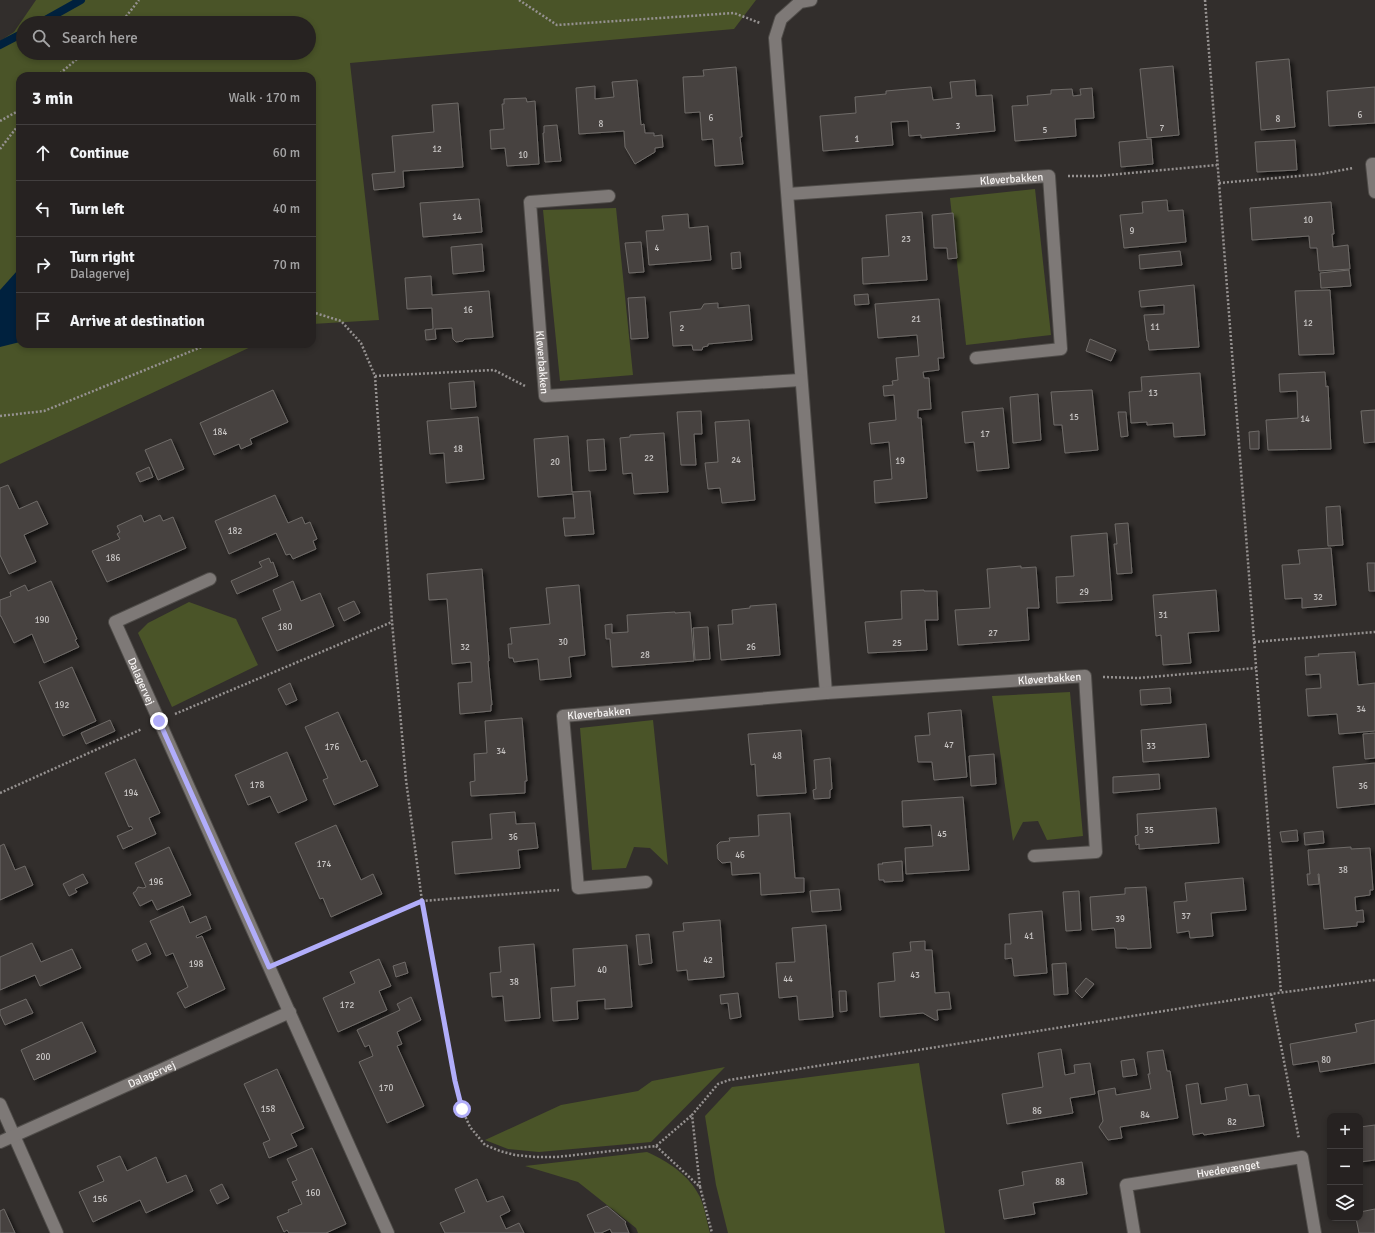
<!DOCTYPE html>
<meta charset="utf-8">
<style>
:root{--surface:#262221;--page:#2e2a2a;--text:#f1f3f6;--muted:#a4a4a5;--line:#423f3f}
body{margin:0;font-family:Signika,sans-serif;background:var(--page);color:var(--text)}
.controls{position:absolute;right:12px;bottom:12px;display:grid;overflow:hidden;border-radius:8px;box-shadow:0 2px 6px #0003}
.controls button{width:36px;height:36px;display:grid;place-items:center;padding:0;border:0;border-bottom:1px solid var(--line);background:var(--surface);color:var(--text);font:20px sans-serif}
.stop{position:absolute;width:12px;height:12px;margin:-9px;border:3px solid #b1adfa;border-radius:50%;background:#fff}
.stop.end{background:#b1adfa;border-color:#fff;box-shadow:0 1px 4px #0008}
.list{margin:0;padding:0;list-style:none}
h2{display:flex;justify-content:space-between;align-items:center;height:52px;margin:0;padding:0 16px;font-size:17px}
h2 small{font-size:13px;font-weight:400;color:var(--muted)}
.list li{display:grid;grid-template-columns:26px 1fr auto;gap:12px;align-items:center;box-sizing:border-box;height:56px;padding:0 16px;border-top:1px solid var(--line)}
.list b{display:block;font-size:15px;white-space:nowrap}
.list p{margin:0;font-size:13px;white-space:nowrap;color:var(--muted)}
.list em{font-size:13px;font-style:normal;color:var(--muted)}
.icon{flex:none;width:22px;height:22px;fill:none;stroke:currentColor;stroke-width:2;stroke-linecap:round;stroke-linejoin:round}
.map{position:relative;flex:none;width:1375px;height:1233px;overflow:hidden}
.search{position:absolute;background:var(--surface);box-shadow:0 2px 6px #0003;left:16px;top:16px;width:300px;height:44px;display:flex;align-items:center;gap:10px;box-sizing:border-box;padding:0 14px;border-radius:22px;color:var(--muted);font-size:15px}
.panel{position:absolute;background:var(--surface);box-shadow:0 2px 6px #0003;left:16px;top:72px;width:300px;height:276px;border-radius:12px}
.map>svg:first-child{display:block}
.green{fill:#4a5428;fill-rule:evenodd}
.water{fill:#00213e}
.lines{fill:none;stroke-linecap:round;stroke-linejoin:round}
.stream{stroke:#00213e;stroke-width:8}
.building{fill:#464240;stroke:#6f6b68;filter:url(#shadow)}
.street-casing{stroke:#4f4c49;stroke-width:14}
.path{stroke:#969291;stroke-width:2.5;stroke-dasharray:2 2;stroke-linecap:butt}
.street{stroke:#7e7977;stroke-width:12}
.route{stroke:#b1adfa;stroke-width:5}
.labels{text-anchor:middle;stroke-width:3.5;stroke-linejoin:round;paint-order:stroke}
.number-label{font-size:9px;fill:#cac7c6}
.street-label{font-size:11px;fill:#f6f3f2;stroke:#322e2c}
</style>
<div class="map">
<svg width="1375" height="1233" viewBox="0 0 1375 1233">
<defs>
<filter id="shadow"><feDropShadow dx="3.5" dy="3.5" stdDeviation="2" flood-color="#0009"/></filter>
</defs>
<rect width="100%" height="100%" fill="#322e2c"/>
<g class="green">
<path d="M36,0H756L734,29L350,63L379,320L312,324V76H20V344H257L0,464V41L14,32ZM23,23H309V53H23Z"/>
<polygon points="1035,189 1051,335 966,345 950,198"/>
<polygon points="616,208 633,375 560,381 543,210"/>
<polygon points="189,602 236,619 258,665 172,707 138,633 148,623"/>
<polygon points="1070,692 1083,836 1047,840 1038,821 1023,822 1013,841 992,696"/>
<polygon points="653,720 668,865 650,848 634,847 626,868 592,870 580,728"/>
<polygon points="919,1063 945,1233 728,1233 716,1185 705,1116 732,1087"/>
<polygon points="725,1067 651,1142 539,1152 508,1149 485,1140 561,1105 638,1091 652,1081"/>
<path d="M647,1152C668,1161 690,1176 700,1197C705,1208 707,1222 710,1233H638L636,1228L578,1182L525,1166Z"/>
</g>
<polygon class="water" points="20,270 20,342 0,347 0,290 17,271"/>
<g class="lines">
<g class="stream">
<polyline points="40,23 81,0"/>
<polyline points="0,45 23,33"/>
</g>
</g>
<g class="building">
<polygon points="1289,59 1295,127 1261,130 1256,62"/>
<polygon points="1173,66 1179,135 1147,138 1140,69"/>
<polygon points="736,67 742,137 740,137 743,164 715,166 713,139 702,140 700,112 685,113 683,77 704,76 703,70"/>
<polygon points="637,80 641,125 644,124 645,133 654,133 654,136 662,135 663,147 655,148 655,152 635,164 625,147 624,131 579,134 576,88 595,86 595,99 614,97 612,82"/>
<polygon points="975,80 976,96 992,95 995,131 921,138 921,135 909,136 908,121 891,122 893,145 823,151 820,116 856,113 855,97 886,94 886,91 931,87 933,100 952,98 950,82"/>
<polygon points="1375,87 1375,123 1329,126 1327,91"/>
<polygon points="1092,88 1094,118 1075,119 1076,136 1015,141 1012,106 1028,105 1027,96 1051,94 1051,90 1072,89 1073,96 1081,95 1080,89"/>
<polygon points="526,98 527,102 535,101 539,164 507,166 505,148 491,149 490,130 504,129 502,104 504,104 504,99"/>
<polygon points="458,103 463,167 403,171 404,187 374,190 372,174 395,172 392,136 434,132 432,105"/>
<polygon points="557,125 561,161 545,162 543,133 544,133 544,126"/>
<polygon points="1151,139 1153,164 1121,167 1119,142"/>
<polygon points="1295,140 1297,170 1257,172 1255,142"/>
<polygon points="479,199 482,232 423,237 420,203"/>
<polygon points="1167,200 1168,211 1183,210 1186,242 1124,248 1120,215 1143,213 1142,202"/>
<polygon points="1331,202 1334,234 1332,234 1333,247 1348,245 1350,269 1319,271 1317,248 1310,248 1309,236 1252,240 1250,208"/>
<polygon points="922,212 927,280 863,284 862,258 889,256 886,215"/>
<polygon points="953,213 957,258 948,259 947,248 934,248 932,215"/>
<polygon points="688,214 689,228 708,226 711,260 649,265 646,231 664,230 662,216"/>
<polygon points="641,242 644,272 629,273 625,243"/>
<polygon points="482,244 484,271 453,274 451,247"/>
<polygon points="1180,251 1182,265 1140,269 1139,255"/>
<polygon points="740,252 741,268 732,269 731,253"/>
<polygon points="1349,270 1351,286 1321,288 1320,273"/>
<polygon points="431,276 432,295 489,291 493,337 465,339 463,341 456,342 453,339 452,328 435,329 436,339 426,340 425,330 433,329 432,308 407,309 405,278"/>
<polygon points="1194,285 1199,347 1149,350 1148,341 1147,341 1144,315 1164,314 1164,305 1141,307 1139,291"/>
<polygon points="1330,290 1334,354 1299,355 1295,291"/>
<polygon points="868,294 869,304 855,305 854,295"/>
<polygon points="645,297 648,338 631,339 628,298"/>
<polygon points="939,299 944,358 938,358 939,370 923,372 924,378 929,378 931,409 918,410 918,418 921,418 927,498 875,503 874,481 892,479 889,442 871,444 869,423 896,420 894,395 884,396 883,386 893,385 892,381 898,380 896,358 919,356 917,335 878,338 875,304"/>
<polygon points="718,303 718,308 749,305 752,340 708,344 708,346 703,347 702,350 693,350 692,345 673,346 670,312 701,309 704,304"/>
<polygon points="1090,339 1116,350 1111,361 1086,351"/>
<polygon points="1325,372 1326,387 1328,386 1331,449 1268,450 1266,420 1298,418 1297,391 1280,392 1279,374"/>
<polygon points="1200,373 1205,435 1174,437 1173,423 1147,425 1147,422 1131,423 1129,392 1142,391 1141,377"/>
<polygon points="474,381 476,407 451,409 449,383"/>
<polygon points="273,390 288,422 250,439 252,444 241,449 239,444 214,455 200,423"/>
<polygon points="1092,390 1098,450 1065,453 1062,425 1054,425 1051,392"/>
<polygon points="1038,394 1041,440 1013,443 1010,397"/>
<polygon points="1003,408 1009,468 977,471 974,442 965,443 962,412"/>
<polygon points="1375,410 1375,442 1364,443 1361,411"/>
<polygon points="701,411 702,434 694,434 696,465 681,465 677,412"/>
<polygon points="1118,412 1126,412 1128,436 1121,437"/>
<polygon points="478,417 484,479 446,483 444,453 430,454 427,421"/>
<polygon points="749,420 755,500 722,503 720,488 708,489 705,463 718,462 715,422"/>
<polygon points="1259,431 1259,449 1250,449 1249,432"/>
<polygon points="664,433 668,492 634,494 632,473 623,474 620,438 630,437 630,435"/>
<polygon points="568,436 572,492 590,491 594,534 565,536 563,518 575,518 573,494 538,497 534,439"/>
<polygon points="171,439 184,469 158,480 145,450"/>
<polygon points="604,439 606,470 589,471 587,440"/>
<polygon points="149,467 153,477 140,482 136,473"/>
<polygon points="8,485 19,509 37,501 48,524 24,535 36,562 9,574 0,555 0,488"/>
<polygon points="275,495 288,523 302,517 305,524 310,522 317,539 313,541 316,549 293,559 290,554 286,555 276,533 229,554 215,521"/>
<polygon points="1340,506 1343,545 1328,546 1326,507"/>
<polygon points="141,515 144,522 160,515 163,521 173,517 186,548 107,582 92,551 120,539 117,534 120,532 117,526"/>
<polygon points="1128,523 1132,573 1117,574 1114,544 1117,544 1115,524"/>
<polygon points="1107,533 1112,600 1057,603 1056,577 1074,576 1071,536"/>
<polygon points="1331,548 1336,605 1302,608 1302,598 1285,599 1282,565 1300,564 1298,550"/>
<polygon points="269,558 271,563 273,562 278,576 237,594 231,581 262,567 259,562"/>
<polygon points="1367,563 1375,563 1375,591 1369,591"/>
<polygon points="1021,566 1021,568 1036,567 1039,608 1027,608 1029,640 958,645 955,610 990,608 987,569"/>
<polygon points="482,569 489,661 488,661 492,705 491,705 491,711 460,714 458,683 472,682 471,662 452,664 447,599 429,600 427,574"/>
<polygon points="51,581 77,639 75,640 79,647 44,663 32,634 14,643 1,616 0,616 0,600 11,596 10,592 25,585 28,591"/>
<polygon points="293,581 301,601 320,593 334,626 277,651 262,618 281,610 273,590"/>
<polygon points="579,585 585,655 569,657 571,677 540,680 538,659 514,662 513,658 509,658 508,644 512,644 510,628 550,624 546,588"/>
<polygon points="924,590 924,591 937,591 938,620 925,620 927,650 868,653 865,622 902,619 901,591"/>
<polygon points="1216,590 1219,631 1188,633 1191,663 1163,665 1161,635 1156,636 1153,595"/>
<polygon points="354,601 360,613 344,621 338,608"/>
<polygon points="776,604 780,655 721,660 718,625 733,624 732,610 750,608 750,606"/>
<polygon points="675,612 675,613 690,612 694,661 612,667 610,639 606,639 605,625 612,624 612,633 628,632 627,615"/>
<polygon points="708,627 710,659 695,660 693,628"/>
<polygon points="1355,652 1358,685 1375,683 1375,731 1339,734 1337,714 1308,716 1306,689 1321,688 1320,674 1306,675 1305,657 1319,656 1318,654"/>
<polygon points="72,667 96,721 63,736 39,682"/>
<polygon points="290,683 297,700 286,705 278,689"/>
<polygon points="1170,688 1171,703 1141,705 1140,690"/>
<polygon points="961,710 967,777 934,780 932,762 918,762 915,736 930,735 928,713"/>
<polygon points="338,712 361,762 366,760 378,786 334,805 323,780 328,778 305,727"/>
<polygon points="522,718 527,781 525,781 525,793 471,796 470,782 475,781 474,754 487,753 485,721"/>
<polygon points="110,720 115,731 86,744 81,733"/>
<polygon points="1206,724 1209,757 1143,762 1141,730"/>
<polygon points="801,730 806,793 757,796 755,764 751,765 748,734"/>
<polygon points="1375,733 1375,758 1365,759 1363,734"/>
<polygon points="287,752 307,800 278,813 270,796 248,805 235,775"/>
<polygon points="994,754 996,784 971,786 969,756"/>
<polygon points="830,758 832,789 830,790 830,798 814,799 813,790 816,789 814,760"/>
<polygon points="135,759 160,813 149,818 156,834 123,849 117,836 133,829 131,826 129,827 105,773"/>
<polygon points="1375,763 1375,804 1337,808 1333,767"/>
<polygon points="1159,774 1160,789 1113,793 1113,777"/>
<polygon points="963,797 969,870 906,874 905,848 933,846 931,825 903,827 902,801"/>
<polygon points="1216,808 1219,843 1139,849 1139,844 1136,845 1135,836 1138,835 1137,814"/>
<polygon points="515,812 516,824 535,823 538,848 518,850 520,868 455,874 452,842 492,839 490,814"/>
<polygon points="790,813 795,878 804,878 804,892 761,895 760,873 732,875 731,862 722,863 718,859 717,845 720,842 730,841 729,838 759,836 758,815"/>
<polygon points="336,825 361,880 373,874 382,894 331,917 323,898 320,899 295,843"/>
<polygon points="1297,830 1298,841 1282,842 1280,832"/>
<polygon points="1323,831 1324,843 1305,845 1304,833"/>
<polygon points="4,844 15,870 25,866 33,885 0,900 0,846"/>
<polygon points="169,847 191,895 157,910 152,900 140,906 133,893 136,891 138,887 143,888 146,887 135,863"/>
<polygon points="1351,847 1351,849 1370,848 1373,890 1370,890 1370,895 1355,897 1356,911 1363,910 1364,922 1357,922 1357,926 1324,929 1319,874 1318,874 1319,884 1308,885 1307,874 1310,874 1308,850"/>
<polygon points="902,861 903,881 884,882 884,880 879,880 878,864 883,864 882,863"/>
<polygon points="83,874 88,883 75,889 77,892 69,896 63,884"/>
<polygon points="1243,878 1246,910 1211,913 1213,936 1190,938 1189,931 1177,933 1174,902 1187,901 1185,883"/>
<polygon points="1146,887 1151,948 1127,949 1127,948 1116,948 1115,931 1114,928 1092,930 1090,897 1125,894 1125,888"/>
<polygon points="839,889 841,910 812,912 810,891"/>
<polygon points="1079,891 1081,930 1066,931 1063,892"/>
<polygon points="183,906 190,923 206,916 211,929 196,936 197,938 202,936 225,989 185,1008 177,993 188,987 173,953 166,956 150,921"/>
<polygon points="1042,911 1047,973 1014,976 1012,958 1005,959 1005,944 1011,944 1009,914"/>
<polygon points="720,920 724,977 688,980 687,970 677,971 673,932 684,931 683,923"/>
<polygon points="826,925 833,1017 799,1020 797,996 779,998 776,963 795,962 792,928"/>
<polygon points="649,934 652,963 639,965 636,935"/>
<polygon points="925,941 925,950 932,950 935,993 949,992 951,1009 937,1010 938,1020 935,1020 923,1013 880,1017 878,983 895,981 893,953 911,951 910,942"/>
<polygon points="32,943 41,962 72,949 81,968 40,986 35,975 0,990 0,957"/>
<polygon points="146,943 151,954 137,961 132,950"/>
<polygon points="534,944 540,1018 505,1021 503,996 492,997 490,973 501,972 499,947"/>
<polygon points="627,945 632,1007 605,1009 605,999 577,1001 578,1019 553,1021 551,988 575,986 573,949"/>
<polygon points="379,959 391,986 379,991 387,1010 338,1032 323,998 355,983 350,972"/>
<polygon points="405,962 408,973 396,977 393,966"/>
<polygon points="1066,963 1068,994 1054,995 1052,964"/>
<polygon points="1086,978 1094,984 1082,998 1075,991"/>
<polygon points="839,991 846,991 847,1011 840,1012"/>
<polygon points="738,993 741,1017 730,1019 728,1003 721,1004 720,995"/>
<polygon points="411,997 421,1020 397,1032 402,1044 397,1046 424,1106 387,1123 359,1062 373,1056 369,1045 365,1047 357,1030 400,1010 397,1004"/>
<polygon points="26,999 33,1013 5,1025 0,1014 0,1010"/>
<polygon points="1375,1020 1375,1063 1320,1072 1318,1061 1293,1065 1290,1044 1357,1032 1355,1024"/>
<polygon points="82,1022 96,1052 34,1080 21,1050"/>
<polygon points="1061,1049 1065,1075 1075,1073 1074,1065 1090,1063 1095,1094 1070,1098 1073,1113 1007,1124 1002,1094 1043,1087 1038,1053"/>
<polygon points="1163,1050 1167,1071 1170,1071 1178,1118 1120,1127 1122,1138 1108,1140 1099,1127 1103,1121 1098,1091 1115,1088 1116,1095 1151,1089 1148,1074 1150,1074 1147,1052"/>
<polygon points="1134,1059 1137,1075 1123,1077 1121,1061"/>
<polygon points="277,1069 304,1128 291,1134 297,1146 269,1158 263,1143 270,1140 244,1084"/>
<polygon points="1198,1083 1201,1104 1227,1100 1225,1088 1247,1084 1249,1096 1259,1095 1264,1126 1204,1135 1203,1133 1193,1135 1186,1085"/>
<polygon points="1375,1125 1375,1160 1360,1162 1360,1127"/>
<polygon points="312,1148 346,1224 326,1233 289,1233 287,1230 284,1232 277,1217 289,1212 288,1210 302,1204 292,1182 297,1180 287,1159"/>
<polygon points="120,1156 127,1171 156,1157 167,1183 186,1175 193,1191 146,1213 140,1200 93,1222 79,1192 104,1181 97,1166"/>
<polygon points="1082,1162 1087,1194 1033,1203 1035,1214 1004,1219 999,1190 1024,1185 1022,1172"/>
<polygon points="477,1179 487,1202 503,1196 510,1211 500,1216 506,1229 519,1223 524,1233 445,1233 440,1223 465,1212 455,1189"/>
<polygon points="222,1184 229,1198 217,1204 210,1190"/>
<polygon points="607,1206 626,1222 625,1223 629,1233 612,1233 610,1229 601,1233 595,1233 587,1215"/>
<polygon points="4,1209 15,1233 0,1233 0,1211"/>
<polygon points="1375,1209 1375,1233 1359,1233 1356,1218 1360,1218 1360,1212"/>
</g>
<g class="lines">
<g class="street-casing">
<g id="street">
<polyline points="811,0 800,2 781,19 775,38 826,693"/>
<polyline points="1375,164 1372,164 1375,192"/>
<path id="s1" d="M788,194L1049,176L1061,349L976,358"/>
<path id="s2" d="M609,196L530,202L545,396L800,380"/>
<path id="s3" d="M210,579L115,622L388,1233"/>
<path id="s4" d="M646,882L578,888L563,716L826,693L1085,676L1096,852L1034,856"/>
<polyline points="0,1104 57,1233"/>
<path id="s5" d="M0,1142L290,1012"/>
<path id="s6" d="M1134,1233L1126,1185L1302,1157L1315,1233"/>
</g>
</g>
<g class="path">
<polyline points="519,0 557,25 734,13 760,23"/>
<polyline points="1205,0 1281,993"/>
<polyline points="121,23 139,0"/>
<polyline points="57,76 84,53"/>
<polyline points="0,121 20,110"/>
<polyline points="0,149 20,123"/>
<polyline points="1068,176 1098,176 1217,165"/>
<polyline points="1219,183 1321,174 1353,168"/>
<polyline points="312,312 341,321 361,343 375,376 392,622 406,780 422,901 455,1081 462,1109 470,1127 485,1145 500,1151 515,1155 536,1157 557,1157 656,1146 692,1115"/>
<polyline points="375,376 494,370 525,386"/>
<polyline points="0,416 44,411 209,344"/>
<polyline points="1254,642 1375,632"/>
<polyline points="1103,677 1138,678 1256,668"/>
<polyline points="175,714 392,622"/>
<polyline points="0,793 142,729"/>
<polyline points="286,960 422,901 559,890"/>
<polyline points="1271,994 1299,1139"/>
<polyline points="656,1146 700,1187 712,1233"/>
<polyline points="700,1187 692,1115 718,1084 729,1080 1271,994 1375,980"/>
</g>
<use href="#street" class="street"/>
</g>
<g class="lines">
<polyline class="route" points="159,721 269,967 422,901 455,1081 462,1109"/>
</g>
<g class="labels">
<g class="number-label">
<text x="1360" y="118">6</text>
<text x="711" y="121">6</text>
<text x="1278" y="122">8</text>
<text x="601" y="127">8</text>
<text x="958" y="129">3</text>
<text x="1162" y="131">7</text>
<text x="1045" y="133">5</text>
<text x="857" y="142">1</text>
<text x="437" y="152">12</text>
<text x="523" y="158">10</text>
<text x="457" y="220">14</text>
<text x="1308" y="223">10</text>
<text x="1132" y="234">9</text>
<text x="906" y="242">23</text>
<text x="657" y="251">4</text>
<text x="468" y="313">16</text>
<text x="916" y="322">21</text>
<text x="1308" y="326">12</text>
<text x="1155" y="330">11</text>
<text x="682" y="331">2</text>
<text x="1153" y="396">13</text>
<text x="1074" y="420">15</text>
<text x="1305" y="422">14</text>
<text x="220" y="435">184</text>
<text x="985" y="437">17</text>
<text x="458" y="452">18</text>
<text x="649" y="461">22</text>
<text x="736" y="463">24</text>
<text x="900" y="464">19</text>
<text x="555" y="465">20</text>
<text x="235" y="534">182</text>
<text x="113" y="561">186</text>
<text x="1084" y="595">29</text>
<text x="1318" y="600">32</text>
<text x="1163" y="618">31</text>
<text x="42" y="623">190</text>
<text x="285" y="630">180</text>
<text x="993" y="636">27</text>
<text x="563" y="645">30</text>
<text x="897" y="646">25</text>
<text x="465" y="650">32</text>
<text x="751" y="650">26</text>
<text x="645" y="658">28</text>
<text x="62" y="708">192</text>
<text x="1361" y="712">34</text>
<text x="949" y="748">47</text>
<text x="1151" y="749">33</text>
<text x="332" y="750">176</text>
<text x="501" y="754">34</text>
<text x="777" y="759">48</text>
<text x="257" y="788">178</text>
<text x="1363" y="789">36</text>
<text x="131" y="796">194</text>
<text x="1149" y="833">35</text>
<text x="942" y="837">45</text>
<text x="513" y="840">36</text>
<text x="740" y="858">46</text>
<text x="324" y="867">174</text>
<text x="1343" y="873">38</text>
<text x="156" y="885">196</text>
<text x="1186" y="919">37</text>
<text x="1120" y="922">39</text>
<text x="1029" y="939">41</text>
<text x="708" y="963">42</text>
<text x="196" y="967">198</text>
<text x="602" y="973">40</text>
<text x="915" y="978">43</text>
<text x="788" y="982">44</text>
<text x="514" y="985">38</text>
<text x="347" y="1008">172</text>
<text x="43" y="1060">200</text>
<text x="1326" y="1063">80</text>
<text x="386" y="1091">170</text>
<text x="268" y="1112">158</text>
<text x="1037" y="1114">86</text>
<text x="1145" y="1118">84</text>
<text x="1232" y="1125">82</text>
<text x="1060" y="1185">88</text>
<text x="313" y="1196">160</text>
<text x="100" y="1202">156</text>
</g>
<g class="street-label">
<text dy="4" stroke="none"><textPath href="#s1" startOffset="224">Kløverbakken</textPath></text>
<text dy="4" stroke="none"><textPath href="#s2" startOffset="240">Kløverbakken</textPath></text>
<text dy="4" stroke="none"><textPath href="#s4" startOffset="729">Kløverbakken</textPath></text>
<text dy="4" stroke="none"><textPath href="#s3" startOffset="169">Dalagervej</textPath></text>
<text dy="4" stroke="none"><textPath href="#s4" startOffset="277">Kløverbakken</textPath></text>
<text dy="4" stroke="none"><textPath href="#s5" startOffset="166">Dalagervej</textPath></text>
<text dy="4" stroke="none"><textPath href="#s6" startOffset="152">Hvedevænget</textPath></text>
</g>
</g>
</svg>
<div class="controls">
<button>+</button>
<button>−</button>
<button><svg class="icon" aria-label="layers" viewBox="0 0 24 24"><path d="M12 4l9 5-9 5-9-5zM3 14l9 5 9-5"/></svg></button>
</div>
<div class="stop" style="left:462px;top:1109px"></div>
<div class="stop end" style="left:159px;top:721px"></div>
<div class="search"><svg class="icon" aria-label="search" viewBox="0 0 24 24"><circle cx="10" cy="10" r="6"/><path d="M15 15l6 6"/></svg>Search here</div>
<section class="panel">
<h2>3 min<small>Walk · 170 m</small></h2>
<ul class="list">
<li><svg class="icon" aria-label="ahead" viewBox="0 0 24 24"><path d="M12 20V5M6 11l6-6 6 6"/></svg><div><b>Continue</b></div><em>60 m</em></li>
<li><svg class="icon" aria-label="left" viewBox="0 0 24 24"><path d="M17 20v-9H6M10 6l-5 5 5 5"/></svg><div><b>Turn left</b></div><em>40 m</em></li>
<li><svg class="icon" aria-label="right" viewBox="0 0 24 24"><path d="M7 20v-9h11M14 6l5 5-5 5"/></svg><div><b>Turn right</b><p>Dalagervej</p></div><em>70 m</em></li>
<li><svg class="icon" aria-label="arrive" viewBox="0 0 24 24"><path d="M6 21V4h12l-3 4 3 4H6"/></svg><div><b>Arrive at destination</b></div></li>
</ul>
</section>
</div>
